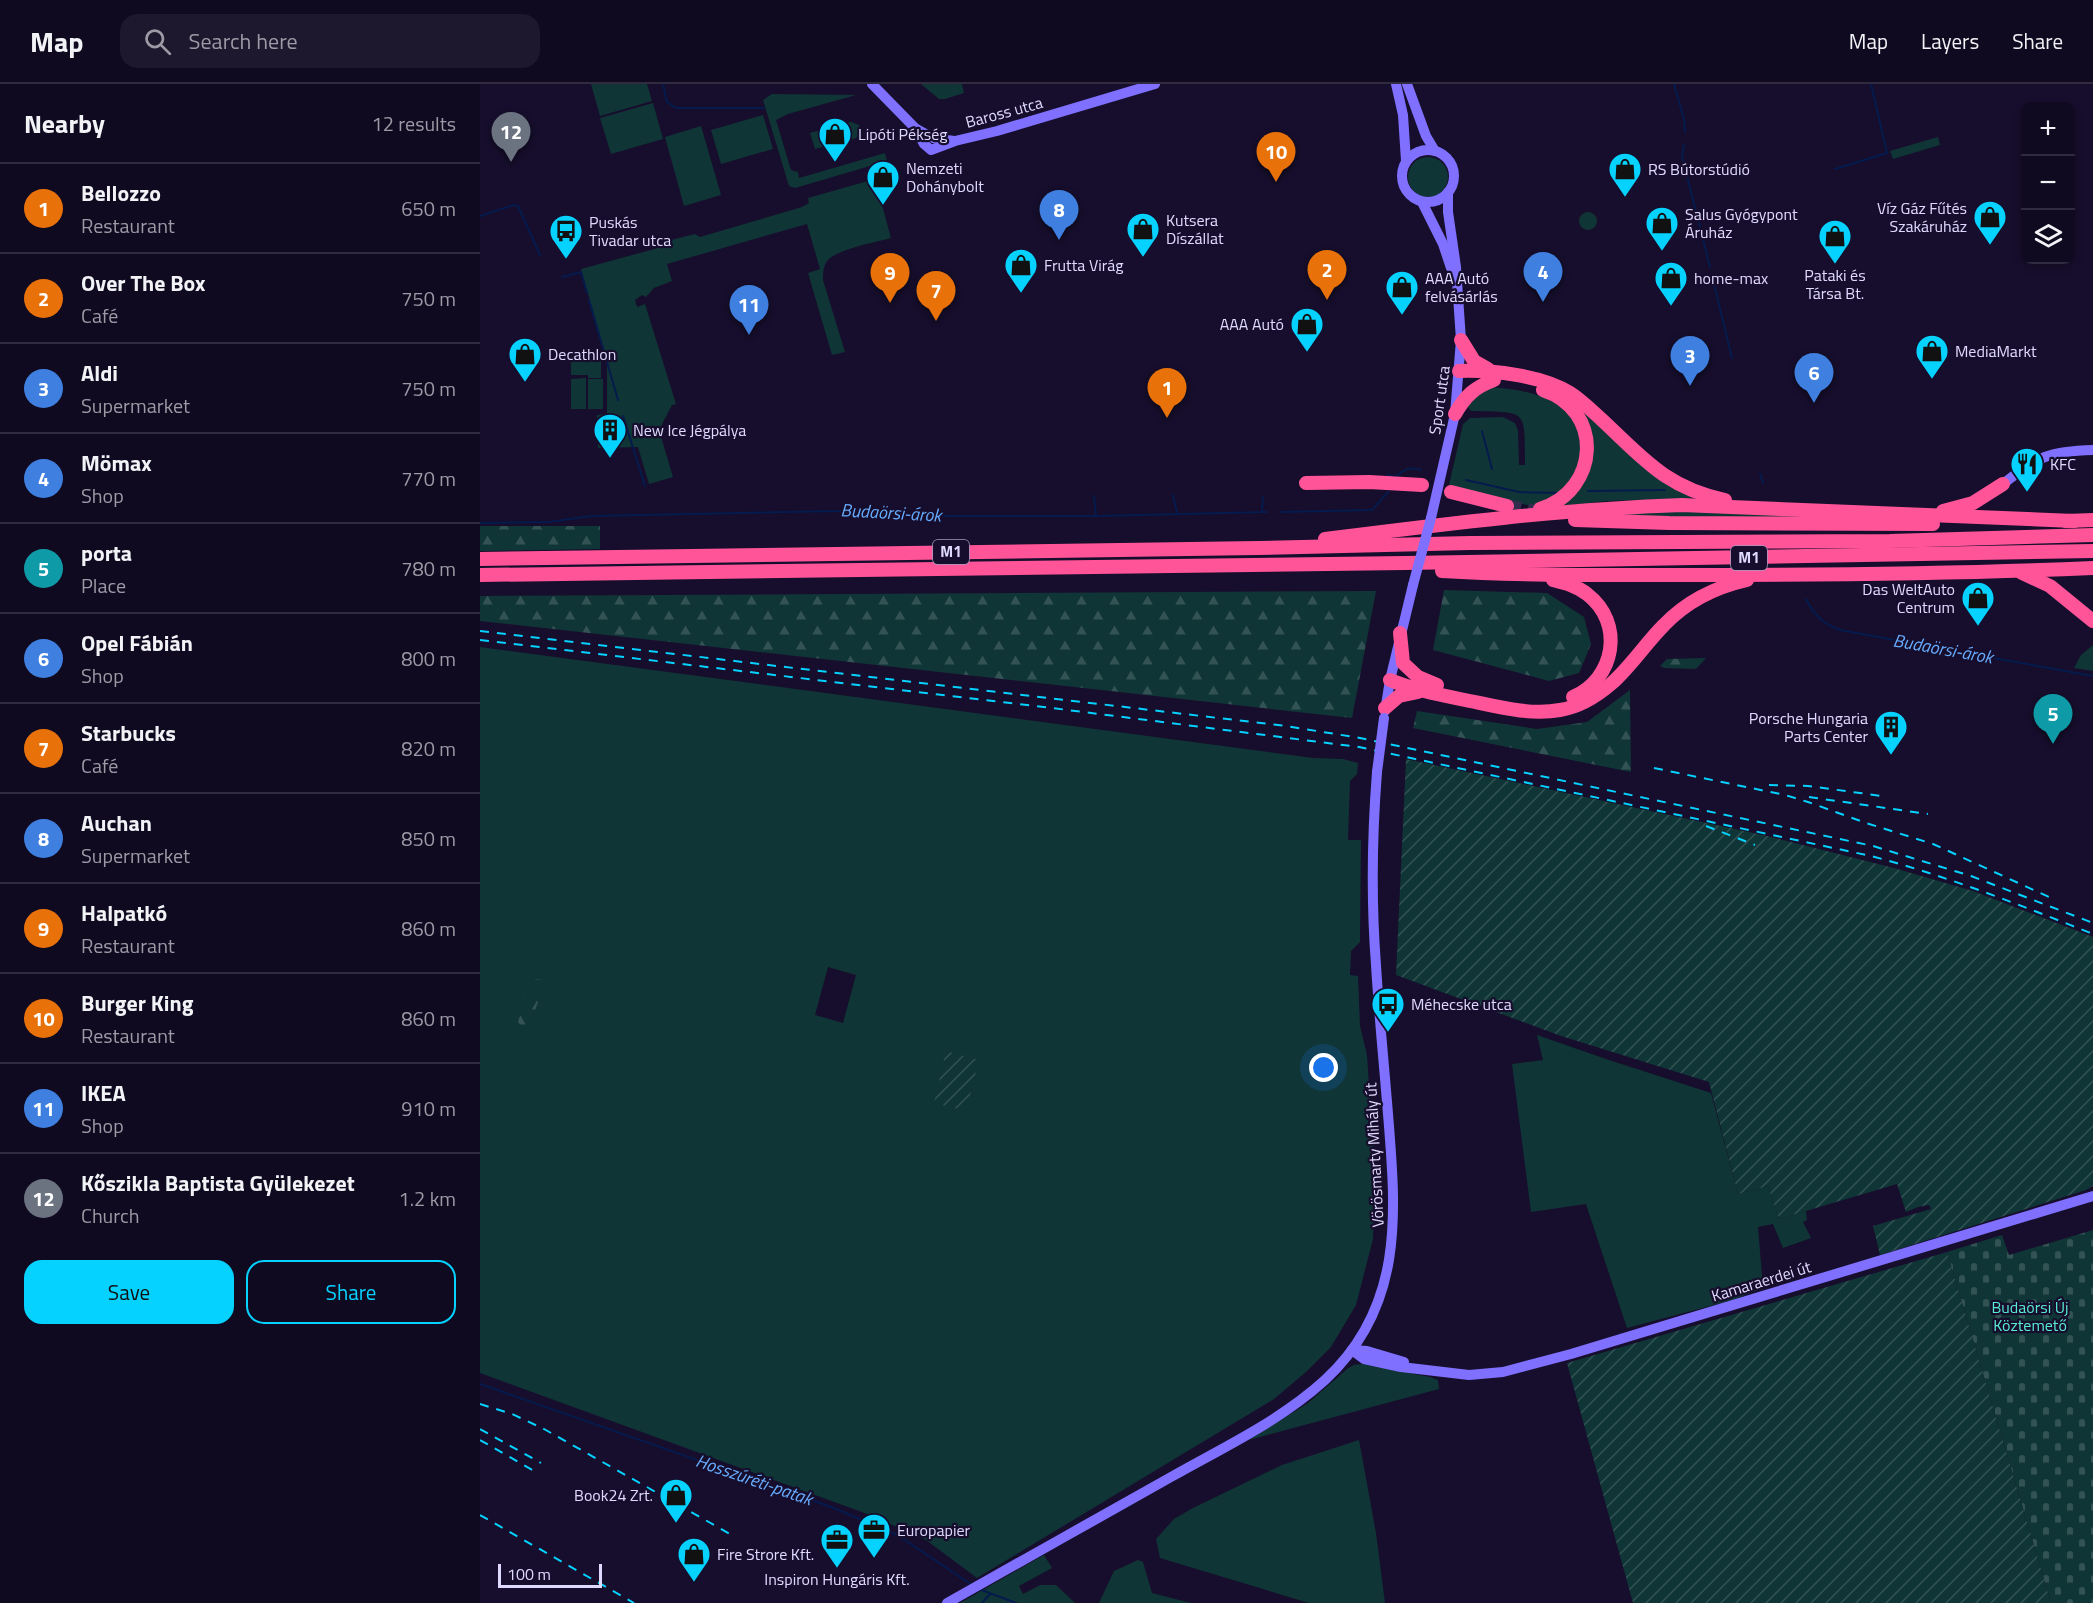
<!DOCTYPE html>
<meta charset="utf-8">
<style>
:root{--surface:#100a21;--page:#1e182e;--text:#f1f3f6;--muted:#9c9aa5;--line:#302b3f;--accent:#05d2ff}
body{margin:0;font-family:"Titillium Web",sans-serif;background:var(--page);color:var(--text)}
.controls{position:absolute;right:18px;top:18px;display:grid;overflow:hidden;border-radius:12px;box-shadow:0 3px 9px #0003}
.controls button{width:54px;height:54px;display:grid;place-items:center;padding:0;border:0;border-bottom:2px solid var(--line);background:var(--surface);color:var(--text);font:30px sans-serif}
.scale{position:absolute;left:18px;bottom:15px;width:104px;box-sizing:border-box;padding-left:6px;border:3px solid #e0d9ff;border-top:0;font-size:16px;line-height:21px;white-space:nowrap;color:#e0d9ff;-webkit-text-stroke:4px #160e2c;paint-order:stroke}
.you{position:absolute;left:844px;top:984px;width:21px;height:21px;margin:-15px;border:4px solid #fff;border-radius:50%;background:#1a73e8;box-shadow:0 0 0 9px #1a73e833}
.badge{display:grid;place-items:center;width:39px;height:39px;border-radius:50%;background:var(--accent);color:#fff;font-size:20px;font-weight:700}
.pin{position:absolute;translate:-50% -50px;filter:drop-shadow(0 2px 3px #0008)}
.pin::after{content:'';position:absolute;top:32px;width:21px;height:18px;background:inherit;clip-path:polygon(0 0,100% 0,50% 100%)}
.list{margin:0;padding:0;list-style:none}
h2{display:flex;justify-content:space-between;align-items:center;height:78px;margin:0;padding:0 24px;font-size:26px}
h2 small{font-size:20px;font-weight:400;color:var(--muted)}
.list li{display:grid;grid-template-columns:39px 1fr auto;gap:18px;align-items:center;box-sizing:border-box;height:90px;padding:0 24px;border-top:2px solid var(--line)}
.list b{display:block;font-size:22px;white-space:nowrap}
.list p{margin:0;font-size:20px;white-space:nowrap;color:var(--muted)}
.list em{font-size:20px;font-style:normal;color:var(--muted)}
.actions{display:flex;gap:12px;padding:18px 24px}
.actions a{flex:1;padding:14px 0;border:2px solid var(--accent);border-radius:18px;text-align:center;font-size:21px;color:var(--accent)}
.actions .main{background:var(--accent);color:#111}
.icon{flex:none;width:33px;height:33px;fill:none;stroke:currentColor;stroke-width:2;stroke-linecap:round;stroke-linejoin:round}
.map{position:relative;flex:none;width:1613px;height:1519px;overflow:hidden}
header{display:flex;align-items:center;gap:36px;box-sizing:border-box;height:84px;padding:0 30px;background:var(--surface);border-bottom:2px solid var(--line)}
header strong{font-size:28px}
nav{display:flex;gap:33px;margin-inline-start:auto;font-size:21px}
.search{width:420px;height:54px;background:var(--page);display:flex;align-items:center;gap:15px;box-sizing:border-box;padding:0 21px;border-radius:18px;color:var(--muted);font-size:22px}
main{display:flex}
aside{flex:1;background:var(--surface)}
.map>svg:first-child{display:block}
.green{fill:#103536;fill-rule:evenodd}
.forest{fill:url(#forest-firs)}
.cemetery{fill:url(#cemetery-stones)}
.garden{fill:url(#garden-furrows)}
.lines{fill:none;stroke-linecap:round;stroke-linejoin:round}
.stream{stroke:#051a4d;stroke-width:2}
.highway-tunnel{stroke:#342c4c;stroke-width:14;stroke-dasharray:14 7;stroke-linecap:butt}
.secondary{stroke:#7f70ff;stroke-width:10}
.highway{stroke:#ff5498;stroke-width:14}
.rail{stroke:#05d2ff;stroke-width:2;stroke-dasharray:9 8;stroke-linecap:butt}
.secondary-bridge{stroke:#7f70ff;stroke-width:10}
.labels{text-anchor:middle;stroke-width:4.5;stroke-linejoin:round;paint-order:stroke}
.shield{fill:#160e2c;stroke:#a39cc0;stroke-width:1.5}
.shield-label{font-size:15px;font-weight:bold;fill:#e0d9ff}
.street-label{font-size:16px;fill:#e0d9ff;stroke:#160e2c}
.poi-label{font-size:16px;fill:#e0d9ff;stroke:#160e2c;text-anchor:start}
.park-label{font-size:16px;fill:#58ecd3;stroke:#160e2c}
.water-label{font-size:18px;font-style:italic;fill:#67acff;stroke:#160e2c}
</style>
<header>
<strong>Map</strong>
<div class="search"><svg class="icon" aria-label="search" viewBox="0 0 24 24"><circle cx="10" cy="10" r="6"/><path d="M15 15l6 6"/></svg>Search here</div>
<nav><a>Map</a><a>Layers</a><a>Share</a></nav>
</header>
<main>
<aside>
<h2>Nearby<small>12 results</small></h2>
<ul class="list">
<li><span class="badge" style="background:#e8710a">1</span><div><b>Bellozzo</b><p>Restaurant</p></div><em>650 m</em></li>
<li><span class="badge" style="background:#e8710a">2</span><div><b>Over The Box</b><p>Café</p></div><em>750 m</em></li>
<li><span class="badge" style="background:#3f7fe0">3</span><div><b>Aldi</b><p>Supermarket</p></div><em>750 m</em></li>
<li><span class="badge" style="background:#3f7fe0">4</span><div><b>Mömax</b><p>Shop</p></div><em>770 m</em></li>
<li><span class="badge" style="background:#0f9aa8">5</span><div><b>porta</b><p>Place</p></div><em>780 m</em></li>
<li><span class="badge" style="background:#3f7fe0">6</span><div><b>Opel Fábián</b><p>Shop</p></div><em>800 m</em></li>
<li><span class="badge" style="background:#e8710a">7</span><div><b>Starbucks</b><p>Café</p></div><em>820 m</em></li>
<li><span class="badge" style="background:#3f7fe0">8</span><div><b>Auchan</b><p>Supermarket</p></div><em>850 m</em></li>
<li><span class="badge" style="background:#e8710a">9</span><div><b>Halpatkó</b><p>Restaurant</p></div><em>860 m</em></li>
<li><span class="badge" style="background:#e8710a">10</span><div><b>Burger King</b><p>Restaurant</p></div><em>860 m</em></li>
<li><span class="badge" style="background:#3f7fe0">11</span><div><b>IKEA</b><p>Shop</p></div><em>910 m</em></li>
<li><span class="badge" style="background:#6b7280">12</span><div><b>Kőszikla Baptista Gyülekezet</b><p>Church</p></div><em>1.2 km</em></li>
</ul>
<div class="actions"><a class="main">Save</a><a>Share</a></div>
</aside>
<div class="map">
<svg width="1613" height="1519" viewBox="0 0 1613 1519">
<defs>
<pattern id="forest-firs" width="22" height="20" patternUnits="userSpaceOnUse" patternTransform="scale(1.5)"><rect width="22" height="20" fill="#103536"/><path d="M5 1l3.5 6h-7zM16 11l3.5 6h-7z" fill="#325254"/></pattern>
<pattern id="cemetery-stones" width="16" height="16" patternUnits="userSpaceOnUse" patternTransform="scale(1.5)"><rect width="16" height="16" fill="#103536"/><path d="M2 7V4a2 2 0 0 1 4 0v3zM10 15v-3a2 2 0 0 1 4 0v3z" fill="#325254"/></pattern>
<pattern id="garden-furrows" width="10" height="10" patternUnits="userSpaceOnUse" patternTransform="scale(1.5)"><rect width="10" height="10" fill="#103536"/><path d="M-1 1l2-2M0 10L10 0M9 11l2-2" fill="none" stroke="#325254"/></pattern>
</defs>
<rect width="100%" height="100%" fill="#160e2c"/>
<g class="green">
<polygon points="111,0 167,0 172,17 120,32"/>
<polygon points="441,0 482,0 484,9 465,15 459,15"/>
<polygon points="292,10 376,11 308,30 296,36 310,83 311,86 318,88 319,94 405,69 407,77 315,104 309,102 283,16"/>
<polygon points="173,19 183,55 131,70 120,34"/>
<polygon points="283,31 293,65 241,80 231,46"/>
<polygon points="371,38 379,41 380,50 376,54 335,65 330,49"/>
<polygon points="221,42 241,111 204,122 185,53"/>
<polygon points="1458,53 1460,61 1413,75 1410,67"/>
<circle cx="948" cy="93" r="20"/>
<path d="M395,95L411,154C396,158 355,166 347,177C343,183 343,190 343,196L365,268L352,271L328,189L340,185L327,140L187,180L192,197L174,204L166,213L162,211L155,216L157,223L165,220L196,320L192,321L179,346L193,393L169,400L158,363L118,364L117,331L127,330V277L101,185L189,161L191,156L215,150L220,153L322,123L329,119L328,114Z"/>
<circle cx="1108" cy="137" r="9"/>
<polygon points="91,272 121,274 121,294 108,294 108,291 91,291"/>
<polygon points="106,294 106,325 91,325 91,295"/>
<rect x="108" y="295" width="15" height="30"/>
<path d="M1011,303C1053,307 1097,314 1101,365C1101,375 1095,397 1087,404C1079,412 1065,417 1055,423L969,401L983,340L990,334L1023,333L1035,339L1038,347L1039,381H1045C1045,323 1047,329 991,327L987,322L988,318Z"/>
<polygon points="1063,304 1075,306 1211,414 1127,417 1081,422 1091,413 1109,350"/>
<polygon points="1143,425 1437,434 1145,433 1108,427"/>
<polygon points="1613,561 1613,587 1594,584 1601,571"/>
<path d="M0,563L833,674L863,675L878,679L877,690L870,697L868,756H881L880,858L871,867L870,891L878,892L880,942L887,971L895,1092L893,1155L876,1221L851,1263L826,1288L794,1315L497,1494L446,1456L390,1431L0,1289ZM348,883L376,891L363,939L335,931Z"/>
<polygon points="1057,951 1126,975 1231,1009 1258,1110 1288,1102 1299,1135 1326,1127 1327,1136 1323,1138 1331,1154 1303,1164 1293,1140 1278,1143 1283,1204 1253,1216 1147,1244 1106,1120 1051,1128 1032,980 1063,976"/>
<polygon points="882,1280 950,1293 958,1296 959,1305 769,1356 828,1319 867,1285 874,1281"/>
<polygon points="879,1356 896,1449 905,1519 829,1519 680,1474 676,1455 694,1435 713,1424 802,1381"/>
<polygon points="564,1471 572,1484 539,1502 543,1510 560,1501 576,1501 595,1519 480,1519"/>
<polygon points="658,1476 663,1478 672,1509 711,1519 619,1519 634,1487"/>
</g>
<g class="forest">
<polygon points="0,442 120,442 120,465 0,467"/>
<polygon points="964,506 1067,509 1104,533 1111,560 1099,589 1069,597 953,566"/>
<polygon points="896,507 872,634 0,537 0,512"/>
<polygon points="1226,574 1216,585 1184,584 1180,582 1187,575"/>
<polygon points="1150,606 1151,688 933,644 937,627 1057,645 1107,638"/>
<path d="M56,895L64,896L65,906L61,910L49,943L43,944L38,938C42,924 43,902 56,895Z"/>
</g>
<polygon class="cemetery" points="1613,1146 1613,1519 1571,1519 1467,1168 1522,1151 1529,1171"/>
<g class="garden">
<polygon points="926,675 1283,751 1414,784 1493,807 1613,853 1613,1102 1606,1106 1400,1171 1393,1142 1451,1125 1449,1121 1438,1123 1426,1128 1417,1100 1299,1135 1288,1102 1258,1110 1229,998 1081,952 916,891"/>
<polygon points="466,967 499,976 486,1027 454,1019"/>
<polygon points="1467,1168 1571,1519 1153,1519 1087,1279"/>
</g>
<g class="lines">
<g class="stream">
<polyline points="183,0 187,18 196,24 284,24"/>
<polyline points="1194,0 1204,35 1205,48"/>
<polyline points="1204,61 1202,72 1230,183"/>
<polyline points="1355,85 1407,69 1391,0"/>
<polyline points="0,132 34,121 38,122 60,171"/>
<polyline points="1232,192 1252,274"/>
<polyline points="82,193 101,188 107,209"/>
<polyline points="109,216 138,316"/>
<polyline points="143,332 165,402"/>
<polyline points="1002,347 1012,385"/>
<polyline points="1280,390 1283,399"/>
<path d="M908,391L915,393C924,386 929,382 941,386"/>
<polyline points="986,396 1039,408 1078,409"/>
<polyline points="1108,407 1185,406"/>
<polyline points="693,411 697,429"/>
<polyline points="614,412 616,432"/>
<polyline points="782,428 783,413"/>
<polyline points="801,428 892,426 908,408"/>
<polyline points="0,439 69,438 111,432 359,427 387,424 425,432 616,432 787,428"/>
<path d="M1326,515C1335,532 1342,539 1360,546L1613,592"/>
<polyline points="0,1300 354,1424 419,1452 492,1501"/>
<polyline points="499,1505 536,1519"/>
<polyline points="502,1519 510,1510"/>
</g>
<polyline class="highway-tunnel" points="1027,422 1061,429"/>
<g class="secondary">
<polyline points="392,0 435,44 444,60 451,66 475,57 517,47 675,0"/>
<polyline points="916,0 923,31 926,77"/>
<polyline points="927,0 946,52 955,67"/>
<polyline points="435,44 453,54 474,57"/>
<circle cx="948" cy="92" r="26"/>
<polyline points="942,118 963,160 971,184"/>
<path d="M1523,400C1557,373 1569,367 1613,366"/>
<polyline points="951,434 975,330 981,256 976,183 968,128 968,108"/>
<polyline points="905,627 910,596 933,501"/>
<polyline points="872,1266 884,1275 921,1283 989,1291 1023,1288 1091,1270 1613,1112"/>
<polyline points="872,1266 887,1267 924,1278"/>
<path d="M467,1519C542,1477 616,1435 691,1393C744,1363 800,1337 845,1296C925,1222 916,1129 908,1030C904,980 899,931 896,881C891,816 892,752 897,688"/>
</g>
<g class="highway">
<polyline points="981,256 994,277 1008,285"/>
<path d="M979,287C1012,286 1061,291 1090,309C1101,316 1111,326 1121,335C1163,374 1186,404 1245,416"/>
<path d="M975,330C985,312 995,303 1014,296"/>
<polyline points="826,399 889,398 942,401"/>
<polyline points="971,408 1027,422"/>
<path d="M1060,425C1120,406 1124,326 1063,306"/>
<polyline points="1463,427 1493,419 1523,400"/>
<polyline points="1095,436 1189,439 1453,440"/>
<polyline points="1586,437 1613,436"/>
<path d="M845,455C964,440 1082,425 1202,421L1594,437"/>
<polyline points="0,475 778,464 990,459 1410,457 1613,451"/>
<path d="M962,487C1044,492 1126,491 1208,491C1343,491 1478,490 1613,484"/>
<polyline points="1542,489 1570,502 1613,537"/>
<polyline points="0,491 926,479 1613,467"/>
<path d="M1073,496C1085,499 1097,502 1107,510C1145,539 1135,595 1093,613"/>
<polyline points="920,549 923,579 938,593 957,601"/>
<path d="M910,596C932,605 956,610 980,615C1012,621 1047,632 1080,626C1099,623 1117,612 1132,599C1151,582 1166,559 1184,541C1206,518 1236,503 1267,496"/>
<polyline points="905,624 919,612 938,608"/>
</g>
<g class="rail">
<polyline points="0,547 806,642 880,654 1393,762 1491,792 1613,839"/>
<path d="M0,556L572,624L879,663L1391,772C1467,792 1540,821 1613,850"/>
<polyline points="1174,684 1305,711 1328,718 1386,739 1453,760 1569,813"/>
<polyline points="1289,701 1328,702 1402,712"/>
<polyline points="1329,713 1448,730"/>
<polyline points="1226,742 1275,761"/>
<polyline points="0,1320 32,1330 64,1345 250,1450"/>
<polyline points="0,1345 61,1379"/>
<polyline points="0,1356 56,1388"/>
<polyline points="0,1431 154,1519"/>
</g>
<g class="secondary-bridge">
<polyline points="933,501 951,434"/>
<polyline points="897,688 904,634"/>
</g>
</g>
<defs>
<g id="shop-pin" transform="scale(1.725)"><path d="M0 17L-7.5 6A9.5 9.5 0 1 1 7.5 6Z" fill="#05d2ff" stroke="#160e2c"/><path d="M-5-2.5h2.3a2.7 3.5 0 0 1 5.4 0H5L5.5 6h-11ZM-1.5-2.5h3a1.5 2.3 0 0 0-3 0Z" fill="#111"/></g>
<g id="bus-pin" transform="scale(1.725)"><path d="M0 17L-7.5 6A9.5 9.5 0 1 1 7.5 6Z" fill="#05d2ff" stroke="#160e2c"/><path d="M-5-6H5V4H4V6H2V4H-2V6H-4V4H-5ZM-3.5-4V0h7V-4ZM-3.5 1.2v1.5H-2V1.2ZM2 1.2v1.5H3.5V1.2Z" fill="#111"/></g>
<g id="building-pin" transform="scale(1.725)"><path d="M0 17L-7.5 6A9.5 9.5 0 1 1 7.5 6Z" fill="#05d2ff" stroke="#160e2c"/><path d="M-4-6H4V6H1V3H-1V6H-4ZM-2.5-4.3h1.7v1.8h-1.7ZM.8-4.3h1.7v1.8H.8ZM-2.5-1h1.7V.8h-1.7ZM.8-1h1.7V.8H.8Z" fill="#111"/></g>
<g id="restaurant-pin" transform="scale(1.725)"><path d="M0 17L-7.5 6A9.5 9.5 0 1 1 7.5 6Z" fill="#05d2ff" stroke="#160e2c"/><path d="M-5-6h1v4h1v-4h1v4h1v-4h1v5L-1.5 .5V6h-2V.5L-5-1ZM5-6V6H3V1.5H1.5Q1.5-4 5-6Z" fill="#111"/></g>
<g id="office-pin" transform="scale(1.725)"><path d="M0 17L-7.5 6A9.5 9.5 0 1 1 7.5 6Z" fill="#05d2ff" stroke="#160e2c"/><path d="M-6-3h4V-5.5h4V-3h4V5H-6ZM-1-4.5V-3h2v-1.5ZM-6 0V1H6V0Z" fill="#111"/></g>
</defs>
<g fill-rule="evenodd">
<use href="#shop-pin" x="355" y="50"/>
<use href="#shop-pin" x="1145" y="85"/>
<use href="#shop-pin" x="403" y="93"/>
<use href="#shop-pin" x="1510" y="133"/>
<use href="#shop-pin" x="1182" y="139"/>
<use href="#shop-pin" x="663" y="145"/>
<use href="#bus-pin" x="86" y="147"/>
<use href="#shop-pin" x="1355" y="152"/>
<use href="#shop-pin" x="541" y="181"/>
<use href="#shop-pin" x="1191" y="194"/>
<use href="#shop-pin" x="922" y="203"/>
<use href="#shop-pin" x="827" y="240"/>
<use href="#shop-pin" x="1452" y="267"/>
<use href="#shop-pin" x="45" y="270"/>
<use href="#building-pin" x="130" y="346"/>
<use href="#restaurant-pin" x="1547" y="380"/>
<use href="#shop-pin" x="1498" y="514"/>
<use href="#building-pin" x="1411" y="643"/>
<use href="#bus-pin" x="908" y="920"/>
<use href="#shop-pin" x="196" y="1411"/>
<use href="#office-pin" x="394" y="1446"/>
<use href="#office-pin" x="357" y="1456"/>
<use href="#shop-pin" x="214" y="1470"/>
</g>
<g class="labels">
<g class="shield">
<rect x="453" y="456" width="36" height="24" rx="4.5"/>
<rect x="1251" y="462" width="36" height="24" rx="4.5"/>
</g>
<g class="shield-label">
<text x="471" y="473">M1</text>
<text x="1269" y="479">M1</text>
</g>
<g class="street-label">
<text transform="translate(524 28) rotate(-15)" y="6">Baross utca</text>
<text transform="translate(959 316) rotate(-82)" y="6">Sport utca</text>
<text transform="translate(894 1071) rotate(-93)" y="6">Vörösmarty Mihály út</text>
<text transform="translate(1281 1197) rotate(-17)" y="6">Kamaraerdei út</text>
</g>
<g class="poi-label">
<text x="378" y="56">Lipóti Pékség</text>
<text x="426" y="90">Nemzeti<tspan x="426" dy="18">Dohánybolt</tspan></text>
<text x="1168" y="91">RS Bútorstúdió</text>
<text x="1487" y="130" text-anchor="end">Víz Gáz Fűtés<tspan x="1487" dy="18">Szakáruház</tspan></text>
<text x="1205" y="136">Salus Gyógypont<tspan x="1205" dy="18">Áruház</tspan></text>
<text x="686" y="142">Kutsera<tspan x="686" dy="18">Díszállat</tspan></text>
<text x="109" y="144">Puskás<tspan x="109" dy="18">Tivadar utca</tspan></text>
<text x="564" y="187">Frutta Virág</text>
<text x="1355" y="197" text-anchor="middle">Pataki és<tspan x="1355" dy="18">Társa Bt.</tspan></text>
<text x="945" y="200">AAA Autó<tspan x="945" dy="18">felvásárlás</tspan></text>
<text x="1214" y="200">home-max</text>
<text x="804" y="246" text-anchor="end">AAA Autó</text>
<text x="1475" y="273">MediaMarkt</text>
<text x="68" y="276">Decathlon</text>
<text x="153" y="352">New Ice Jégpálya</text>
<text x="1570" y="386">KFC</text>
<text x="1475" y="511" text-anchor="end">Das WeltAuto<tspan x="1475" dy="18">Centrum</tspan></text>
<text x="1388" y="640" text-anchor="end">Porsche Hungaria<tspan x="1388" dy="18">Parts Center</tspan></text>
<text x="931" y="926">Méhecske utca</text>
<text x="173" y="1417" text-anchor="end">Book24 Zrt.</text>
<text x="417" y="1452">Europapier</text>
<text x="237" y="1476">Fire Strore Kft.</text>
<text x="357" y="1501" text-anchor="middle">Inspiron Hungáris Kft.</text>
</g>
<g class="park-label">
<text x="1550" y="1229">Budaörsi Új<tspan x="1550" dy="18">Köztemető</tspan></text>
</g>
<g class="water-label">
<text transform="translate(411 429) rotate(3)" y="6">Budaörsi-árok</text>
<text transform="translate(1463 565) rotate(10)" y="6">Budaörsi-árok</text>
<text transform="translate(274 1396) rotate(19)" y="6">Hosszúréti-patak</text>
</g>
</g>
</svg>
<div class="controls">
<button>+</button>
<button>−</button>
<button><svg class="icon" aria-label="layers" viewBox="0 0 24 24"><path d="M12 4l9 5-9 5-9-5zM3 14l9 5 9-5"/></svg></button>
</div>
<div class="scale">100 m</div>
<div class="you"></div>
<div class="pin badge" style="left:687px;top:334px;background:#e8710a">1</div>
<div class="pin badge" style="left:847px;top:216px;background:#e8710a">2</div>
<div class="pin badge" style="left:1210px;top:302px;background:#3f7fe0">3</div>
<div class="pin badge" style="left:1063px;top:218px;background:#3f7fe0">4</div>
<div class="pin badge" style="left:1573px;top:660px;background:#0f9aa8">5</div>
<div class="pin badge" style="left:1334px;top:319px;background:#3f7fe0">6</div>
<div class="pin badge" style="left:456px;top:237px;background:#e8710a">7</div>
<div class="pin badge" style="left:579px;top:156px;background:#3f7fe0">8</div>
<div class="pin badge" style="left:410px;top:219px;background:#e8710a">9</div>
<div class="pin badge" style="left:796px;top:98px;background:#e8710a">10</div>
<div class="pin badge" style="left:269px;top:251px;background:#3f7fe0">11</div>
<div class="pin badge" style="left:31px;top:78px;background:#6b7280">12</div>
</div>
</main>
